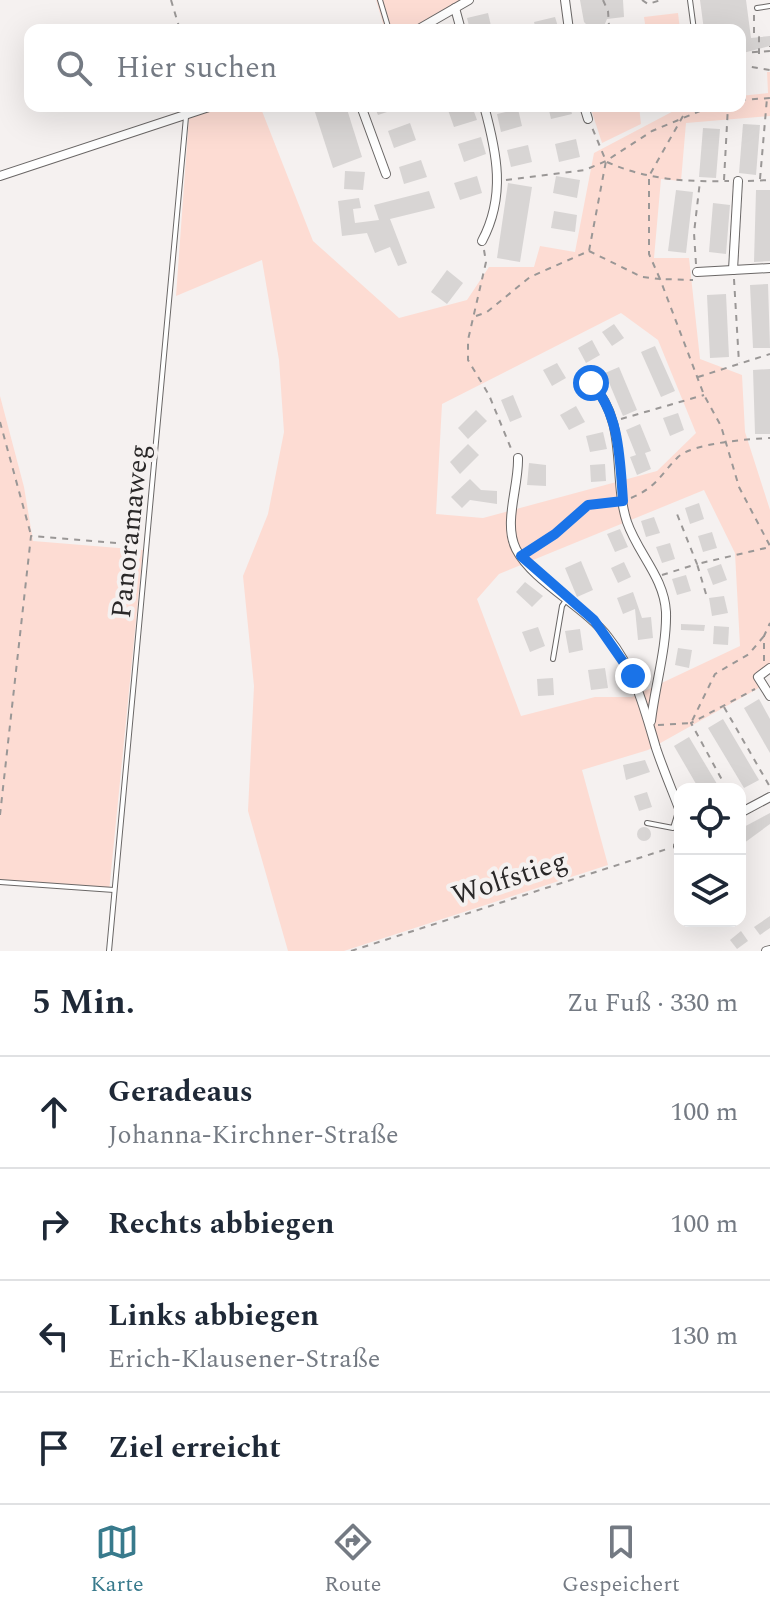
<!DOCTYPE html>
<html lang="de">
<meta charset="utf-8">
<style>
:root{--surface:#fff;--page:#f2f2f3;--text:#1f2937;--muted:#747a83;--line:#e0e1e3;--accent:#387a8c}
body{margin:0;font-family:Spectral,serif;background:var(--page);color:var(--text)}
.controls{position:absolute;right:24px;bottom:24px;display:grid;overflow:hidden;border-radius:16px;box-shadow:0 8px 32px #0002}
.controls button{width:72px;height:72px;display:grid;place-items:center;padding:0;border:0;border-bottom:2px solid var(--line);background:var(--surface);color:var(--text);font:40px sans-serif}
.stop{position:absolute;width:24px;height:24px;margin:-18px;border:6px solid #1a73e8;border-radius:50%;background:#fff}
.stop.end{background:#1a73e8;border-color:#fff;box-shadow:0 2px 8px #0008}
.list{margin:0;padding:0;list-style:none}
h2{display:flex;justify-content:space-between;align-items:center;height:104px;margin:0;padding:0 32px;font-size:34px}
h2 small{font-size:26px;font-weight:400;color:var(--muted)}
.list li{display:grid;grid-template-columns:52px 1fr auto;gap:24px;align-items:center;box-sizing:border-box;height:112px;padding:0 32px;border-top:2px solid var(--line)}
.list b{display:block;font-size:30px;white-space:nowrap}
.list p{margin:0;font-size:26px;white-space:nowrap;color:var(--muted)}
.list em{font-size:26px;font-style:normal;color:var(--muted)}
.icon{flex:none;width:44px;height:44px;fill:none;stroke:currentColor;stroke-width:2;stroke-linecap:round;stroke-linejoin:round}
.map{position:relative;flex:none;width:770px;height:951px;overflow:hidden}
.search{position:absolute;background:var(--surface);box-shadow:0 8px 32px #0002;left:24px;right:24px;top:24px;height:88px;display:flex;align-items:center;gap:20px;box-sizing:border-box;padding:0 28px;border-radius:16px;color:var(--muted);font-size:30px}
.sheet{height:552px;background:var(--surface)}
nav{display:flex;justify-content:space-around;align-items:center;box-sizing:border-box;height:112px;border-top:2px solid var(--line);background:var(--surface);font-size:22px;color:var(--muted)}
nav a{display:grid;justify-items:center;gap:4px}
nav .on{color:var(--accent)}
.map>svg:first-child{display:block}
.green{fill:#fddcd3;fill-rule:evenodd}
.building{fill:#d8d5d4}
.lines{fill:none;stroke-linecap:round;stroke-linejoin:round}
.service-casing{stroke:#6a6766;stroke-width:6}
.minor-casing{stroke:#6a6766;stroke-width:10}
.path{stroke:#9a9796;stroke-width:2;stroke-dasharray:6 6;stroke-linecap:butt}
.service{stroke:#fff;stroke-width:4}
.minor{stroke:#fff;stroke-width:8}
.route{stroke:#1a73e8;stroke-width:10}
.labels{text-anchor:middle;stroke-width:8;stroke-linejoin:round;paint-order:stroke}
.street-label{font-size:28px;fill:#2a2828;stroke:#f5f1f0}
</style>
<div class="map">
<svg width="770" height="951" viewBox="0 0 770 951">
<rect width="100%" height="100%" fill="#f5f1f0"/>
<g class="green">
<polygon points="376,0 465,0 407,30 385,30"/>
<polygon points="678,13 680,30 646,30 644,17"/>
<path d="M767,72H770V116L686,123L681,181L661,179L654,258H689L700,359L742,375L745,432L770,510V667L758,677L764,685L648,750L582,770L608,865L344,951H288L248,811L254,686L243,576L268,514L284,432L279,360L262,260L176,296L189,117L228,106H260L313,241L399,318L467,300L489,267H534L540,246L575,252L594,153L683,106H740V96L768,93ZM621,313L658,340L696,433L657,471L483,518L436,514L442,404ZM704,490L735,553L740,646L632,697H595L521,716L477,599L499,574Z"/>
<polygon points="590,106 639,106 641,124 602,143"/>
<polygon points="0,396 24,487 33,541 143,550 109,892 0,884"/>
</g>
<g class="building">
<polygon points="580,0 623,0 624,17 607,19 604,26 589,27 584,22"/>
<polygon points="700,0 746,0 751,38 770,36 770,46 743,53 740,30 704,30"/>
<polygon points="488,13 492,30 470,30 467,18"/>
<polygon points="555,17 559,30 536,30 534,22"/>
<polygon points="313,106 346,106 362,157 333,168"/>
<polygon points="374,106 402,106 402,107 378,115"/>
<polygon points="461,106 472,106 477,120 454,127 448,110"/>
<polygon points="548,106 570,106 572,114 551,119"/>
<polygon points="518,109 522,126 501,132 497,114"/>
<polygon points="410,123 416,140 394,148 388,131"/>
<polygon points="743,124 760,125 756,175 739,173"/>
<polygon points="703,128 720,129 716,178 699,177"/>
<polygon points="481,137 486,154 464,162 458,144"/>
<polygon points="576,139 580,157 559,162 555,144"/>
<polygon points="528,145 532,162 511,167 507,150"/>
<polygon points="421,160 427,177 404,184 399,167"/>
<polygon points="345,171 365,172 363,190 344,189"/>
<polygon points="477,176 482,193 460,200 454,183"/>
<polygon points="556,176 580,180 577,198 553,193"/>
<polygon points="508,183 532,187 520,262 497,258"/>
<polygon points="676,190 693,192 686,253 668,251"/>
<polygon points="756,190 770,190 770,261 754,262"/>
<polygon points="429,191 435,208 390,219 407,263 398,266 390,247 375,253 367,233 342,236 338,201 359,198 361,208 353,209 355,223 379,220 374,205"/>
<polygon points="713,203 730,205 726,254 709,252"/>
<polygon points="554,211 577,215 575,232 551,228"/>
<polygon points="447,270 463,283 447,304 431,292"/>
<polygon points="768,284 770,348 753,348 750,285"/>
<polygon points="726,294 729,357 710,358 707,295"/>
<polygon points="614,324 624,338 612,346 602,332"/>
<polygon points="592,340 600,355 586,363 578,348"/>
<polygon points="655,346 675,391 661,397 641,352"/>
<polygon points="557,363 566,378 552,386 543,370"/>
<polygon points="619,367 637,410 623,416 605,373"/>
<polygon points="770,369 770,434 755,434 753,370"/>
<polygon points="513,395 522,417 510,422 501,400"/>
<polygon points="576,406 585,422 569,430 560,415"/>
<polygon points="476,410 487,421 468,439 458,428"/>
<polygon points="678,413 684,430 670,436 663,418"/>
<polygon points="640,424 651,451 645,453 651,469 637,475 630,457 636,455 626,430"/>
<polygon points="603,432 607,449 590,452 586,436"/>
<polygon points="468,444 479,455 460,474 450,462"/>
<polygon points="529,463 546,465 546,486 527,485"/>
<polygon points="605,464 606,481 591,482 590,465"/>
<polygon points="470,479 481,490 497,491 497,504 470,500 462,508 451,497"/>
<polygon points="699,503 704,519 690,524 685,508"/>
<polygon points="654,517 660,533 646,537 641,521"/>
<polygon points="620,529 628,547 615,552 607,534"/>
<polygon points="712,532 717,548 703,552 698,536"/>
<polygon points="670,543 675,559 662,563 656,547"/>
<polygon points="581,561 593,590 577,597 565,568"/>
<polygon points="624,562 631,577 618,583 611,568"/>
<polygon points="721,564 727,580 713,585 707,569"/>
<polygon points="686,575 691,591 677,595 672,579"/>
<polygon points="525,582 543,596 532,607 516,592"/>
<polygon points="633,592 642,618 651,617 653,638 638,640 635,609 623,614 617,598"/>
<polygon points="724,596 728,613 712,616 709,598"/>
<polygon points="681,624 705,625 704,631 681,630"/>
<polygon points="714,626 729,627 728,645 713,644"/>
<polygon points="538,627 545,646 530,652 522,632"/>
<polygon points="580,629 583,650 569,653 565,631"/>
<polygon points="678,648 692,650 689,668 675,665"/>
<polygon points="605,668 608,688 591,690 588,670"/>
<polygon points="553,678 554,695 538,696 537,679"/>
<polygon points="759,699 770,719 770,753 744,708"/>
<polygon points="723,719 759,780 744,788 708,728"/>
<polygon points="689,737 720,789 699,789 674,746"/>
<polygon points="645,760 650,772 626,780 623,765"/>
<polygon points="647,792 652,807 639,811 634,796"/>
<polygon points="770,813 770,824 740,846 740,829"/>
<circle cx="644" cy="834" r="7"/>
<polygon points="770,916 770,928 760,935 754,927"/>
<polygon points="741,931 748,941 737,949 730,940"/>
</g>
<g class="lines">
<g class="service-casing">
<g id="service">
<polyline points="380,0 389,30"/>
<polyline points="690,0 694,30"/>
<polyline points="757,8 770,6"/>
<polyline points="553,659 562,606 566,600"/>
<polyline points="647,823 673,828 678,812"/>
<polyline points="0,882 114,890"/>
<polyline points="109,951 186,117"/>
</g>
</g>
<g class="minor-casing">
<g id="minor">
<polyline points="565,0 569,30"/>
<polyline points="455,8 461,30"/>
<polyline points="417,30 469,0"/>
<polyline points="361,106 386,174"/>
<polyline points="584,106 588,119"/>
<polyline points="0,176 212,106"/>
<path d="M482,241C506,196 497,153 484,106"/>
<polyline points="733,270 738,181"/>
<polyline points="697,272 770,268"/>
<path d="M591,383C629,422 612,477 627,522C638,554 664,577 666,612C667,647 655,686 651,721"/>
<path d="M518,458C519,486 503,523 516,549C533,582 584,606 608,637C635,671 644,707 656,748C663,769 672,790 680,811"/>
<polyline points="770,668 758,677 770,696"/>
<polyline points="740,813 770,797"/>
<polyline points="678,846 680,845"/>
<polyline points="766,951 770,950"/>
</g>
</g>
<g class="path">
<polyline points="171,0 180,30"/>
<polyline points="603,0 608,11 609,26"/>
<polyline points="642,0 648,4 661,0"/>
<polyline points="754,15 754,34 759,37 759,54"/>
<polyline points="770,46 770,47"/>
<polyline points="740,53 770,51"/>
<polyline points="740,65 770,70"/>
<polyline points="740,100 770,98"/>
<polyline points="683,116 649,176 649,254 660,279 693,280"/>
<path d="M607,162C647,180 687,182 729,181"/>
<polyline points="760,179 767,98"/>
<polyline points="506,180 585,170 606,161 652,131 712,106"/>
<polyline points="724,180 728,106"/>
<polyline points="748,181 770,180"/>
<polyline points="484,250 486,262 468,340 468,360 489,395 512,451"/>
<polyline points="589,251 642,277 660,279 704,395 721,426 739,487 770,546"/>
<polyline points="696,264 694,233 700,181"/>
<polyline points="734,279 739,363"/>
<polyline points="476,316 487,312 530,277 589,251 606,161 591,125"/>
<polyline points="698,377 770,354"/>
<polyline points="621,419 704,395"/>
<polyline points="0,422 31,535"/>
<path d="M631,498C657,487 661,474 678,457C693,443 749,439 770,438"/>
<polyline points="529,552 588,505 613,502"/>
<polyline points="662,575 697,564 677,514"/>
<polyline points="706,594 697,564 770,547"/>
<polyline points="764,661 764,636 770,623"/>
<polyline points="724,707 770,787"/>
<polyline points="658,725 691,723 715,674 749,654 764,636"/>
<polyline points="727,789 691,723 755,689"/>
<polyline points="0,815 31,536 140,545"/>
<polyline points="351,951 670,848"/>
</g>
<use href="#service" class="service"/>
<use href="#minor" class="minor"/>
</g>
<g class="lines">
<path class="route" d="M591,383C620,413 620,461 623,501L588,505L555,534L521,556L594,620L633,676"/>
</g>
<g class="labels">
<g class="street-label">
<text transform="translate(129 531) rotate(-84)" y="10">Panoramaweg</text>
<text transform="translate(509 877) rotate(-18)" y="10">Wolfstieg</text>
</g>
</g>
</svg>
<div class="controls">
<button><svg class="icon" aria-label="locate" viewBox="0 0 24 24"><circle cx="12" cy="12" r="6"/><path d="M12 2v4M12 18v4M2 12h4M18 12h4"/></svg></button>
<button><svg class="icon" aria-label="layers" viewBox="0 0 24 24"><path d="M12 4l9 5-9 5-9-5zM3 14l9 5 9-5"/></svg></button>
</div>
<div class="stop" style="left:591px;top:383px"></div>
<div class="stop end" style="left:633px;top:676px"></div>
<div class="search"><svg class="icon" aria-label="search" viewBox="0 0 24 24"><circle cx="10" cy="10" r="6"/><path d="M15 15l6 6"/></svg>Hier suchen</div>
</div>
<section class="sheet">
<h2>5 Min.<small>Zu Fuß · 330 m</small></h2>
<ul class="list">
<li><svg class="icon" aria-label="ahead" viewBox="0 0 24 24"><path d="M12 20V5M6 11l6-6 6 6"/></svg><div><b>Geradeaus</b><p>Johanna-Kirchner-Straße</p></div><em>100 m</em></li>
<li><svg class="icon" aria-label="right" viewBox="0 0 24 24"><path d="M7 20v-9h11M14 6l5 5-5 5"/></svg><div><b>Rechts abbiegen</b></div><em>100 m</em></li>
<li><svg class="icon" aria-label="left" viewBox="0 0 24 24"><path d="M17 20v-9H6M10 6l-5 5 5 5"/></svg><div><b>Links abbiegen</b><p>Erich-Klausener-Straße</p></div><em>130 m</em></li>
<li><svg class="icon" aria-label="arrive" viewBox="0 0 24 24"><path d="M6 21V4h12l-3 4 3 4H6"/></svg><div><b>Ziel erreicht</b></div></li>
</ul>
</section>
<nav>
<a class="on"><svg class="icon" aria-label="map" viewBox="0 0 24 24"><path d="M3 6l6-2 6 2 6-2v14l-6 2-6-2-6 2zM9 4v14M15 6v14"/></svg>Karte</a>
<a><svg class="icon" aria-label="directions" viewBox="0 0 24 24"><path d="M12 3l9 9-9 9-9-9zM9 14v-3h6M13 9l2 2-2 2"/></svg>Route</a>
<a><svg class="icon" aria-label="saved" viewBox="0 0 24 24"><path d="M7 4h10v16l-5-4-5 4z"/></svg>Gespeichert</a>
</nav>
